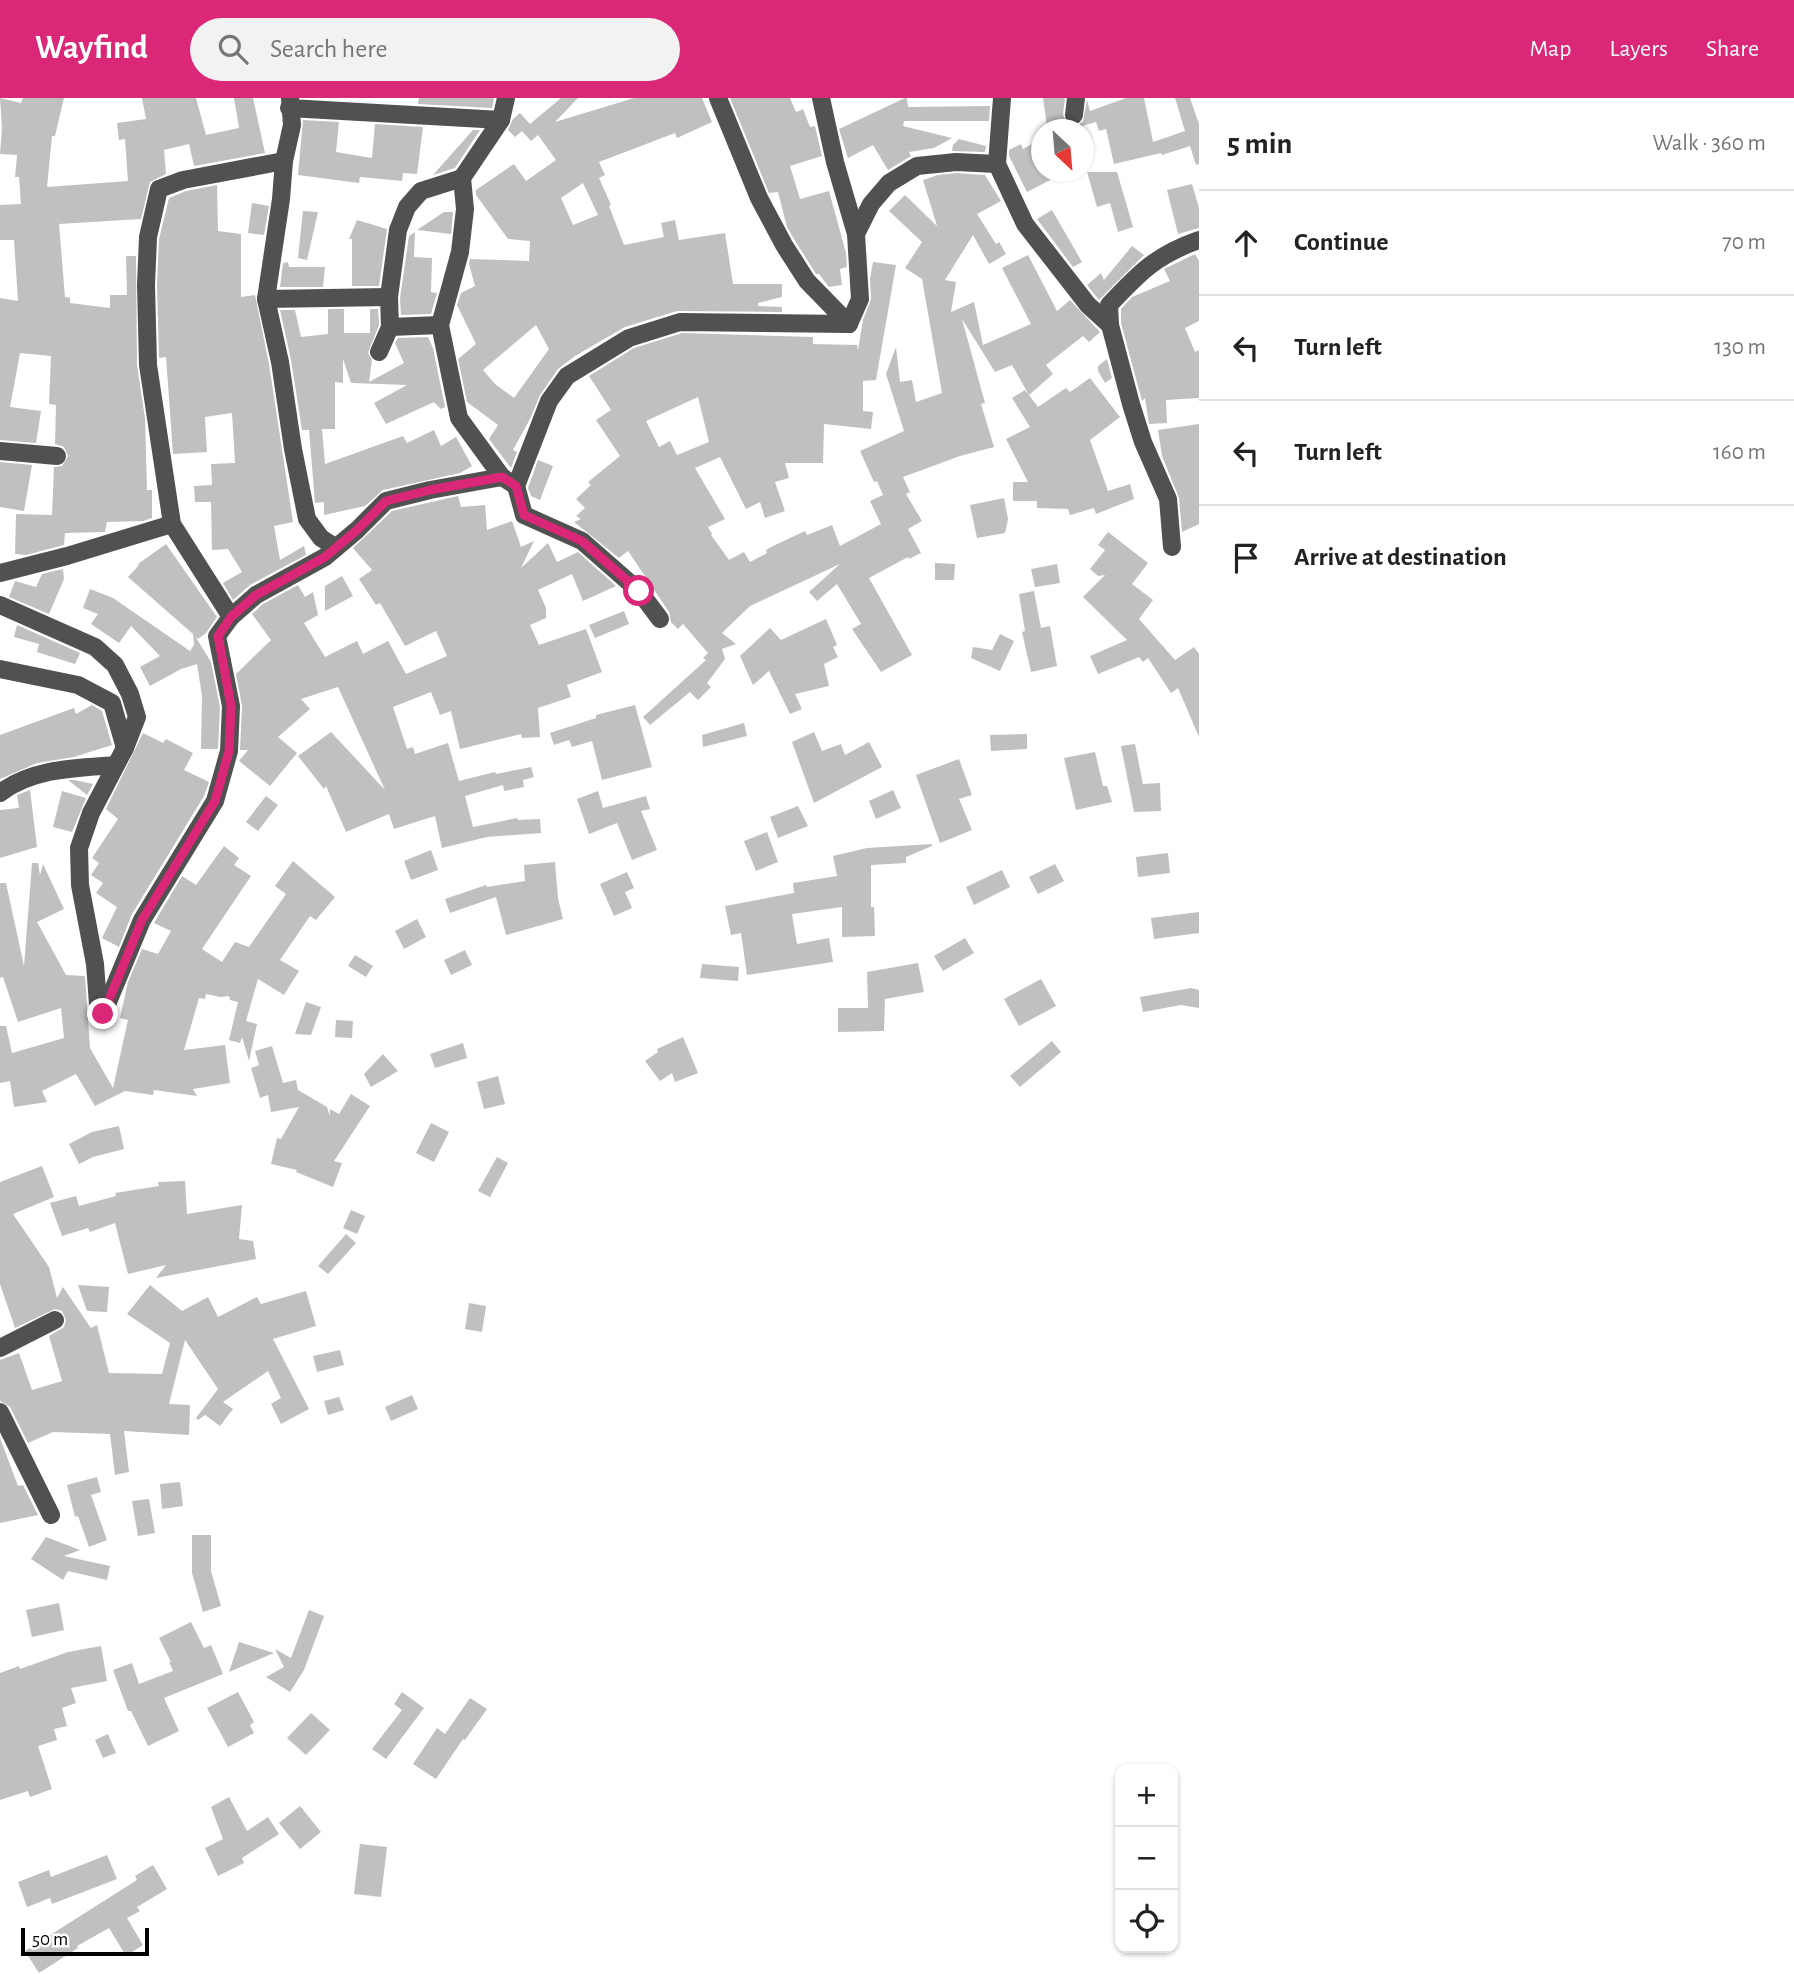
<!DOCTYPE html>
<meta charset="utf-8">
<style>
:root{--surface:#fff;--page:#f2f2f2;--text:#222;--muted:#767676;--line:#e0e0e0;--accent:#db2777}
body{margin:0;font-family:"Alegreya Sans",sans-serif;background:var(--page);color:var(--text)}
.controls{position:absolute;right:21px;bottom:21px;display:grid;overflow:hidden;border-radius:14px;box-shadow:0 2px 5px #0004}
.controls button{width:63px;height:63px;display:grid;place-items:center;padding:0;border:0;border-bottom:2px solid var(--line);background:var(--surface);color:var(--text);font:35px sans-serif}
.compass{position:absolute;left:1031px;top:21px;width:63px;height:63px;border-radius:50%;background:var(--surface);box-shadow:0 2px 5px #0004;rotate:154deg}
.scale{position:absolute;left:21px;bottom:18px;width:128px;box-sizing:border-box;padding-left:7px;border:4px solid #000;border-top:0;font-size:19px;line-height:24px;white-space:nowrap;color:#000;-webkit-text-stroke:5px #fff;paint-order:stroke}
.stop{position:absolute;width:21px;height:21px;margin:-16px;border:5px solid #db2777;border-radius:50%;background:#fff}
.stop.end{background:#db2777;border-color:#fff;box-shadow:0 2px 7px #0008}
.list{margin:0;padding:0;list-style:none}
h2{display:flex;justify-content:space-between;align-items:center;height:91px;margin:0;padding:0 28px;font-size:30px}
h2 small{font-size:23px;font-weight:400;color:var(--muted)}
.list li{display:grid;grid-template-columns:46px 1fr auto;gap:21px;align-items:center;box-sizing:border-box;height:105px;padding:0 28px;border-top:2px solid var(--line)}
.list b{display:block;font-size:26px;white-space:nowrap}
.list em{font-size:23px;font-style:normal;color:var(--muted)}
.icon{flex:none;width:38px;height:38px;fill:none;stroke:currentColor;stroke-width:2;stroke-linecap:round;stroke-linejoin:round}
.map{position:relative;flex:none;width:1199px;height:1876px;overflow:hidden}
header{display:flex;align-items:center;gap:42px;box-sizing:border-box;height:98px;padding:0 35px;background:var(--accent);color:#fff}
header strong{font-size:33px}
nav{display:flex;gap:38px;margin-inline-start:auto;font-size:24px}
.search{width:490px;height:63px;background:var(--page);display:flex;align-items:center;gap:18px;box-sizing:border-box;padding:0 24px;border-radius:38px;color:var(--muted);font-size:26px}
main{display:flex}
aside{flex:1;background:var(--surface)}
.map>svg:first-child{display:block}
.building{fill:#c0c0c0;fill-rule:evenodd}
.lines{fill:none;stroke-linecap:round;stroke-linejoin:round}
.minor{stroke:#515151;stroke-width:18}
.route{stroke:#db2777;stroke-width:9}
</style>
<header>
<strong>Wayfind</strong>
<div class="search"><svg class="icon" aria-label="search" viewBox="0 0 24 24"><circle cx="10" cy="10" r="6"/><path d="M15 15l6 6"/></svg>Search here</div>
<nav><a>Map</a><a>Layers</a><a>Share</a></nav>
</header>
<main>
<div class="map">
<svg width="1199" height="1876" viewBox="0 0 1199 1876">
<rect width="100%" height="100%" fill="#fff"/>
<g class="building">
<polygon points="0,0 21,5 23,0 64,0 55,38 52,38 47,89 128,83 125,41 119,42 117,25 146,21 142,0 196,0 206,37 239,30 234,0 253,0 265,55 194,68 189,46 164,52 166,76 150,84 141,121 59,126 65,199 70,200 70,205 110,210 110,197 127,197 126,158 136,158 137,267 145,320 147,392 152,392 152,420 143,423 107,424 105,434 65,435 64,447 26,457 15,456 16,416 52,417 54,369 62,368 68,358 64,349 55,346 56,307 49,306 51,258 20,255 10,309 41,313 36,345 0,342 0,200 18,203 14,142 0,142 0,107 21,106 19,79 15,79 17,57 0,56 2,30"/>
<polygon points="419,0 494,0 492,10 418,6"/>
<path d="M561,0H578L555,24L634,0H702L712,24L677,40L675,35L599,64L605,77L599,80L611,107L609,108L624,147L664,139L661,125L675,122L679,142L725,135L733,186H782V199L758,205V208L782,209V214L677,213L625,229L575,258L558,271L540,297L530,321L513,352L517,354L511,370L489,341L498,327L467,304L458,261L476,246L457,207L461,195L475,188L469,166L470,161L529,163L530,143L508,141L476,97V92L514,66L526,83L556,62L538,37L531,43L522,33L515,39L508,32L513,21L520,15L530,26ZM583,85L598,117L573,127L561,100ZM536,227L549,251L514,300L495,286L483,272Z"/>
<polygon points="730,0 790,0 796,14 803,11 810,29 815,28 822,58 790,68 800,101 829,93 846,155 847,169 840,171 842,187 829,189 819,176 816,176 794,141 787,129 778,94 769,95"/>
<polygon points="905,0 907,0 908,9 990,8 989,23 904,23 903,28 952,40 934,50 909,54 911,58 888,72 873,47 848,60 839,31"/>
<polygon points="1043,0 1065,0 1063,16 1066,25 1047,28"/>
<polygon points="1126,0 1144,0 1153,44 1185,33 1175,0 1190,0 1199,26 1199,66 1196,67 1190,48 1162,57 1161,55 1114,66 1106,31 1099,33 1096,24 1069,32 1068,26 1078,28 1083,23 1087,2 1090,13"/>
<polygon points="303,22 339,24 336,54 372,60 375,26 423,29 417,76 403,75 402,83 360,79 359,85 298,77"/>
<polygon points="473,32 480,32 455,70 433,77"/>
<polygon points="959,41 986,48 985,54 952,53 953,47"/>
<polygon points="1041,41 1041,74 1066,74 1027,94 1009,58 1009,52 1021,46 1023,51"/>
<polygon points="1087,74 1117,74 1133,129 1118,134 1110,105 1097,109"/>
<path d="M956,75L985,77L1001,103L977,116L996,146L999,144L1006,156L989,166L973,137L945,182L956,184L951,214L974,204L983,247L1031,226L1002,170L1028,157L1057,213L1070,202L1100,234L1089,244L1083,238L1046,267L1053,276L1029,297L1038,309L1066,290L1070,294L1090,280L1120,319L1090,342L1108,393L1130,386L1134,401L1096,416L1094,410L1070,417L1068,411L1037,410V403H1013V384H1028L1006,341L1030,329L1012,300L1025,292L1029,297L1012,267L995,274L962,221L985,305L981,306L994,349L960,358L903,379L910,394L906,396L922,423L908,431L921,455L909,461L908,459L869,480L912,557L881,574L852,531L861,526L837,486L817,503L809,494L840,466L750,508L722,535L736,546L722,551L725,561L707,585L711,589L698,602L690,594L650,627L643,619L706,562L703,560L708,555L683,526L678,531L671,524L669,514L628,453L619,460L574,424L581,421L576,418L585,410L576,401L591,387L588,384L620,358L596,322L611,312L589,278L634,250L682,235L813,239V246L857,247L858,252L863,222L871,201L870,181L873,164L896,167L876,282L863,283V313L873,314L871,331L824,326L823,365H785L789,380L775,384L785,413L765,420L760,404L746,411L720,359L695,370L725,421L708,429L712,436L711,437L729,462L744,454L750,464L767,455L766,452L773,448L805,433L807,437L832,427L840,448L881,426L870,403L883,397L877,383L874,384L860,353L904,333L886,276L896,249L900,284L912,282L916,304L942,295L922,181L905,170L922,144L889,113L905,97L937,128L923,82L938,77ZM698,299L709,344L677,357L670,343L659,349L646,323Z"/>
<polygon points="1192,86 1199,110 1199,130 1178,136 1167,92"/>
<polygon points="217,87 218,133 241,136 241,199 255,197 269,266 293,424 274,428 280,462 304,448 306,457 250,487 233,502 223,485 242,474 228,451 212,452 211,404 195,404 194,388 212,387 211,366 235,365 232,315 205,319 207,354 173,356 166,259 159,260 157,187 159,141 169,100 186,93"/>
<polygon points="252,105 269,108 264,137 248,135"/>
<polygon points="1052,112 1082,164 1073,169 1037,121"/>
<polygon points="303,113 318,114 307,162 298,160"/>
<polygon points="444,114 453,114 451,136 417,132"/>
<polygon points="357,122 387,131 379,188 352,188 352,141 349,141"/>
<polygon points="415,134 414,159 432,160 431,194 437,195 431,216 401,217 400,200 409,138"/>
<polygon points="1132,148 1144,157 1099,202 1087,187 1101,175 1104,182"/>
<polygon points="1195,156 1199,163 1199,223 1185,230 1195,254 1199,252 1199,300 1166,302 1167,325 1149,326 1145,300 1142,303 1121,225 1121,211 1132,199 1170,183 1164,171"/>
<polygon points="288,164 289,169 325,169 323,189 280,189 283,165"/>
<polygon points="328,211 344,211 344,235 370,235 370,211 378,211 379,227 368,255 372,262 369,284 404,265 395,245 398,240 428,239 433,250 445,309 441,311 434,304 386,326 374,305 407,287 351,285 343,261 343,285 335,284 335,331 322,331 325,366 403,338 407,345 434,332 441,348 456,339 472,368 460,375 383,392 365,408 324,417 324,404 315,405 309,332 302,332 291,262 280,212 295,212 301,239 328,236"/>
<polygon points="1107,261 1112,280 1105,285 1098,273 1098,268"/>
<polygon points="1199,326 1199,426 1182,434 1179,400 1162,358 1158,332"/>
<polygon points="538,362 553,368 540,402 531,398 528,390"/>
<polygon points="0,364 32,367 24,413 0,409"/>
<polygon points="458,398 461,409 485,407 487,432 512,423 521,449 534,443 521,470 548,445 557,464 578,454 616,488 583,503 572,476 538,492 546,510 546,520 530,527 539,547 586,531 602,574 567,587 571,599 538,610 540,639 522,640 521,636 460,651 451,613 440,617 431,594 393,609 407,651 413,649 415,656 448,645 459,683 495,674 496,676 531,669 534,679 523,682 524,689 504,693 503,687 465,698 473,729 517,720 518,722 540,721 541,735 487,739 442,750 435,718 394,731 389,716 346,734 326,688 324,691 298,658 331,634 385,692 338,589 301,601 310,611 278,639 297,655 270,688 239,663 248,652 240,652 242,608 236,576 271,542 252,516 263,506 298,487 305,499 313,494 318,517 304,525 325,559 357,543 363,556 388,543 406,576 447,558 436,533 405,548 380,505 376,507 359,481 372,472 353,450 392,413"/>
<polygon points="1004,400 1008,421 1005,435 977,440 970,407"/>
<polygon points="1108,434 1148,465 1132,486 1153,502 1139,521 1175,562 1194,549 1199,556 1199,639 1178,590 1171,595 1148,560 1143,564 1139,559 1098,576 1090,558 1127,542 1083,499 1105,477 1098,478 1090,471 1105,452 1098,447"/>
<polygon points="166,446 217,519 206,535 198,541 195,538 211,564 220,609 218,651 201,651 202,598 197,566 181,571 150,588 140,569 160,558 131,528 119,545 91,526 98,516 83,510 90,491 113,500 190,553 194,547 193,536 128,479 139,467 138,466"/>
<polygon points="935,465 955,466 954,482 935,482"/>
<polygon points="1057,466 1060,485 1035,489 1031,471"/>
<polygon points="63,471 64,481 49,516 9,499 15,483 36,489 42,476"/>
<polygon points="342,478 353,498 325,513 325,488"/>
<polygon points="1034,493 1041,530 1050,528 1057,568 1031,574 1022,534 1025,533 1019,496"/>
<polygon points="624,513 629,526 595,540 589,527"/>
<polygon points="826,521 837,547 833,549 838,559 824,566 829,588 795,596 802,611 790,616 769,573 753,587 740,558 770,530 781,542"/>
<polygon points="17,527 80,555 75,566 37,554 39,546 14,539"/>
<polygon points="1000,536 1014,543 1000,573 971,560 973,549 992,552"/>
<polygon points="92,607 102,613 112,647 74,659 37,665 0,681 0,637 74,610 76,616"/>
<polygon points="635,607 652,669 602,682 592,643 572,649 569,642 554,647 550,635 596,620 596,617"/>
<polygon points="744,625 747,638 703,649 702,637"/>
<polygon points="814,634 822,653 841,646 845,657 869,644 882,669 814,705 792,644"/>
<polygon points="143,635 163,645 166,641 193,655 184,672 209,684 204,698 132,816 119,849 102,840 117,809 96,795 103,785 91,777 99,765 92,760 118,721 106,711"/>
<polygon points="1027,636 1027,651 991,653 990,637"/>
<polygon points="1135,646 1143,686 1160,685 1161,713 1134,714 1121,648"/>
<polygon points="1095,654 1103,688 1107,688 1112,704 1076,712 1064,660"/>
<polygon points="959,661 972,697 959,701 972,732 940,745 916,677"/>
<polygon points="68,682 74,682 93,686 87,697"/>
<polygon points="30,692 37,749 0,760 0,712 19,710 17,697"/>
<polygon points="893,692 901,710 876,721 869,703"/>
<polygon points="62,693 86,700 72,734 53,729"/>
<polygon points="598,693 603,710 646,698 650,711 641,713 657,752 632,762 617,725 589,736 577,701"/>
<polygon points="266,698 278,707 258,733 246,724"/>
<polygon points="798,708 808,728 778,740 770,719"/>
<polygon points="767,734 778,764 756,773 744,743"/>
<polygon points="932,746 932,748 906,759 906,765 871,767 871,809 874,809 875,838 842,839 842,809 792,816 797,846 829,840 833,864 747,877 741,835 731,837 725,808 794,795 793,785 837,778 833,758 867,750"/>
<polygon points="224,748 239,760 234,767 251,778 202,851 222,864 235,844 249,849 286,796 275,788 293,763 335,799 316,822 310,818 280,862 299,873 284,897 258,881 246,923 257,926 249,963 242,939 240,945 229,942 238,904 230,902 229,898 220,899 206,896 205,901 199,900 184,952 225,947 230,985 193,991 197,998 154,992 153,997 125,993 95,1008 76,976 42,993 47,1004 14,1009 10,983 0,985 0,928 6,928 12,955 64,940 61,910 18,924 3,879 0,880 0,785 6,785 24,868 32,765 38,765 40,777 43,766 64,811 37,824 66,877 85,878 90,950 113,990 128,922 120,920 128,884 142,851 158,856 171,833 154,825 182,778 196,787"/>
<polygon points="431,752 438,772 411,782 404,763"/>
<polygon points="1168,755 1170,775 1138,779 1136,759"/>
<polygon points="555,764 558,800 563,821 506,837 496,799 450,815 445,801 486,787 487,789 525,783 524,767"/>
<polygon points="1055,766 1064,783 1038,796 1029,779"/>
<polygon points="1002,772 1010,789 974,807 966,789"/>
<polygon points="627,774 634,790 625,794 632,810 614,818 600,786"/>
<polygon points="1199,814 1199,835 1154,841 1151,820"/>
<polygon points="417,821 426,839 404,851 395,833"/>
<polygon points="965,840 974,855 943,873 934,858"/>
<polygon points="465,852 472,867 451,877 444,862"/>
<polygon points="355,857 373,868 366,879 348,868"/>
<polygon points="918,865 924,894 885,901 884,933 838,934 838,910 868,910 867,874"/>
<polygon points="702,866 739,869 738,883 700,880"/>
<polygon points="1041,881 1056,908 1019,928 1004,901"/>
<polygon points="1191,890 1199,892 1199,910 1181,907 1143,914 1140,899"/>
<polygon points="306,904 321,909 311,937 295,936"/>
<polygon points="336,922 353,923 352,940 335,939"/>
<polygon points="683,939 698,975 675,984 672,975 660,983 645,963 658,954 657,951"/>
<polygon points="1052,943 1061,954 1020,989 1010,978"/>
<polygon points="463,945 467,960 435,970 430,956"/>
<polygon points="272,948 283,985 296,982 298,992 327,1009 330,1018 330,1011 339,1016 351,996 370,1008 334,1063 342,1065 333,1089 296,1074 297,1072 271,1066 277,1040 281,1041 299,1009 271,1014 268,997 260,1000 251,970 259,967 255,953"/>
<polygon points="383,956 398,973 371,989 364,976"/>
<polygon points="498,978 505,1006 484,1011 477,984"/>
<polygon points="431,1025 449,1034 434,1064 416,1055"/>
<polygon points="119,1028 124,1051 93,1059 79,1066 69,1046 92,1034"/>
<polygon points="497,1059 508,1065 490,1099 478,1093"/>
<polygon points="42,1068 54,1099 13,1116 49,1169 57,1200 63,1189 91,1230 97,1227 109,1275 162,1276 170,1245 127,1216 150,1187 182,1213 208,1199 218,1219 257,1199 261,1206 306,1193 316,1228 273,1241 309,1311 281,1326 271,1306 281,1300 268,1273 223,1304 233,1311 220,1328 205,1317 198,1322 196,1320 218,1291 185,1242 169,1306 190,1307 189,1337 124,1333 129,1374 115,1377 110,1336 53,1334 28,1345 10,1309 0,1303 0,1262 19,1255 32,1292 62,1283 49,1238 64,1229 66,1222 62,1213 55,1211 15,1230 0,1186 0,1084"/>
<polygon points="185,1083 187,1116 242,1107 239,1141 253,1143 256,1161 156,1180 166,1167 128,1176 115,1125 90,1134 88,1130 62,1138 50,1105 76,1098 79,1108 116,1098 115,1095 159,1088 158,1084"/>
<polygon points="351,1112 365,1118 357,1136 343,1130"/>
<polygon points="346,1136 356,1145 328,1176 318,1168"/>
<polygon points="78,1187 109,1189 107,1214 87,1213"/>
<polygon points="469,1205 486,1208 482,1234 465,1231"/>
<polygon points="340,1252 344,1267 317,1274 313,1258"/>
<polygon points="412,1297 418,1311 391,1323 385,1309"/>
<polygon points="339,1299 344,1312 328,1317 324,1303"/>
<polygon points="0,1340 18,1388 23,1387 38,1417 0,1425"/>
<polygon points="97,1379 101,1394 91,1397 107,1442 89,1449 78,1418 75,1419 67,1387"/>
<polygon points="180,1384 183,1408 162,1411 160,1386"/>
<polygon points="149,1401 155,1435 138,1438 132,1403"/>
<polygon points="192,1437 211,1437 211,1473 221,1508 203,1514 192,1475"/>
<polygon points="46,1439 80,1452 64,1458 110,1468 107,1482 68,1473 63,1482 31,1461"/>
<polygon points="59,1505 64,1532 32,1539 26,1512"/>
<polygon points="309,1512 324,1518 304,1572 290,1594 266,1579 284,1569 275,1551 291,1560"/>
<polygon points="191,1524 204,1550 211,1547 223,1576 164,1600 179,1633 148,1648 131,1613 128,1613 113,1572 132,1565 139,1586 173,1573 169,1564 171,1564 159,1540"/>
<polygon points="239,1544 274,1555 229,1574"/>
<polygon points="101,1548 107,1583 71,1590 76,1605 62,1610 67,1628 54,1631 57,1642 38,1648 52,1691 30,1699 28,1693 0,1702 0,1575 19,1568 20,1571 68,1554"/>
<polygon points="238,1594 254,1624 250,1627 254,1635 228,1649 207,1610"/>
<polygon points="402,1594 424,1610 386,1661 372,1651 402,1612 394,1606"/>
<polygon points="470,1600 487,1611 465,1642 463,1641 436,1681 413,1666 437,1630 445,1636"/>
<polygon points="311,1615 330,1632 306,1657 287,1640"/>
<polygon points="108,1636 116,1655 103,1660 95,1642"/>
<polygon points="229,1699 247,1733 268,1719 279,1736 242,1760 244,1765 218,1778 205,1750 223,1741 211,1709"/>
<polygon points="300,1708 321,1734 300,1751 279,1725"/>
<polygon points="360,1746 387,1749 381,1799 354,1796"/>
<polygon points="107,1757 117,1781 52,1806 50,1800 27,1809 18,1784 49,1772 51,1779"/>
<polygon points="153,1767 167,1791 137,1809 140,1813 127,1820 143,1847 126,1858 109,1830 77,1848 78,1850 39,1875 25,1853 137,1782 135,1778"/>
</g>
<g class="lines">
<g class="minor">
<polyline points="290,0 292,27 284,63 281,101 266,201 280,264 293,351 307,421 321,440 335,449"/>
<polyline points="506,0 501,22 462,80 465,111 460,154 440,227 459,320 502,379 516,388 524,417 582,443 639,493 660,521"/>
<polyline points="718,0 759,100 784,147 807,183 849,226"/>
<polyline points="821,0 835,64 856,136"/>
<polyline points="1002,0 997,66 1025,126 1088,207 1110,227"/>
<polyline points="289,10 501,22"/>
<polyline points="1074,17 1076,0"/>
<polyline points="266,201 389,199"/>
<polyline points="849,226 860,201 856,136 871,106 889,85 917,68 956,64 997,66"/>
<polyline points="390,229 440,227"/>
<polyline points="379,254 390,229 389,199 398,132 407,109 421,93 462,80"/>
<polyline points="0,353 57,358"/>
<polyline points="516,388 549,303 567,278 629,240 680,224 849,226"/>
<path d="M1172,449L1168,401L1143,344L1131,306L1110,227L1109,207C1139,175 1156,157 1199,142"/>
<polyline points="0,475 67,458 172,426"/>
<polyline points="0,507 95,549 115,567 130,596 137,619 125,650 91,715 79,750 80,787 95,866 98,906 103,916"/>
<polyline points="231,519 172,426 148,267 146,187 148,139 159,91 183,82 284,63"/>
<polyline points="0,571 78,587 112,605 125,650"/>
<path d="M0,695C33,670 77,670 116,667"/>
<polyline points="103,916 142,822 215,703 229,653 231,608 217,538 231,519 256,497 325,459 357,432 386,403 430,392 502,379"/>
<polyline points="0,1250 55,1222"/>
<polyline points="0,1314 51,1417"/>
</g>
</g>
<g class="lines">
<polyline class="route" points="103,916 142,822 215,703 229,653 231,608 218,538 231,519 256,497 325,459 357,432 386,403 430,392 502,379 516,388 524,417 582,443 639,493"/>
</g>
</svg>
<div class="controls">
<button>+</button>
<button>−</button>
<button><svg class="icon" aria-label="locate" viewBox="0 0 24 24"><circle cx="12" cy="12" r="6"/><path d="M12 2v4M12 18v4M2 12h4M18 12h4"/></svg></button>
</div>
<svg class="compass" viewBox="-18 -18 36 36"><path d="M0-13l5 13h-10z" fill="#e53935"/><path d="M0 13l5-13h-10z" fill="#767676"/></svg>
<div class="scale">50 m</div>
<div class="stop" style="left:639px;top:493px"></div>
<div class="stop end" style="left:103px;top:916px"></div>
</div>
<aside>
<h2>5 min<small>Walk · 360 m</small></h2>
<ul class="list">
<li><svg class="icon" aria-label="ahead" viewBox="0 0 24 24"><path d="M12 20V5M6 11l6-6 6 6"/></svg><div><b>Continue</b></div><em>70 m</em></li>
<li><svg class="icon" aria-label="left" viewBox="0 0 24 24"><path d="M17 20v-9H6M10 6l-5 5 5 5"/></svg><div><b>Turn left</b></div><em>130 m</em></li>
<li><svg class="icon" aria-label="left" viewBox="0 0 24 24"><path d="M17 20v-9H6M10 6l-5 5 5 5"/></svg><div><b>Turn left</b></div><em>160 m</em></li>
<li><svg class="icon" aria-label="arrive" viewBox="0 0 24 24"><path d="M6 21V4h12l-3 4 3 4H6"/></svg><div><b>Arrive at destination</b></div></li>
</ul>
</aside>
</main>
